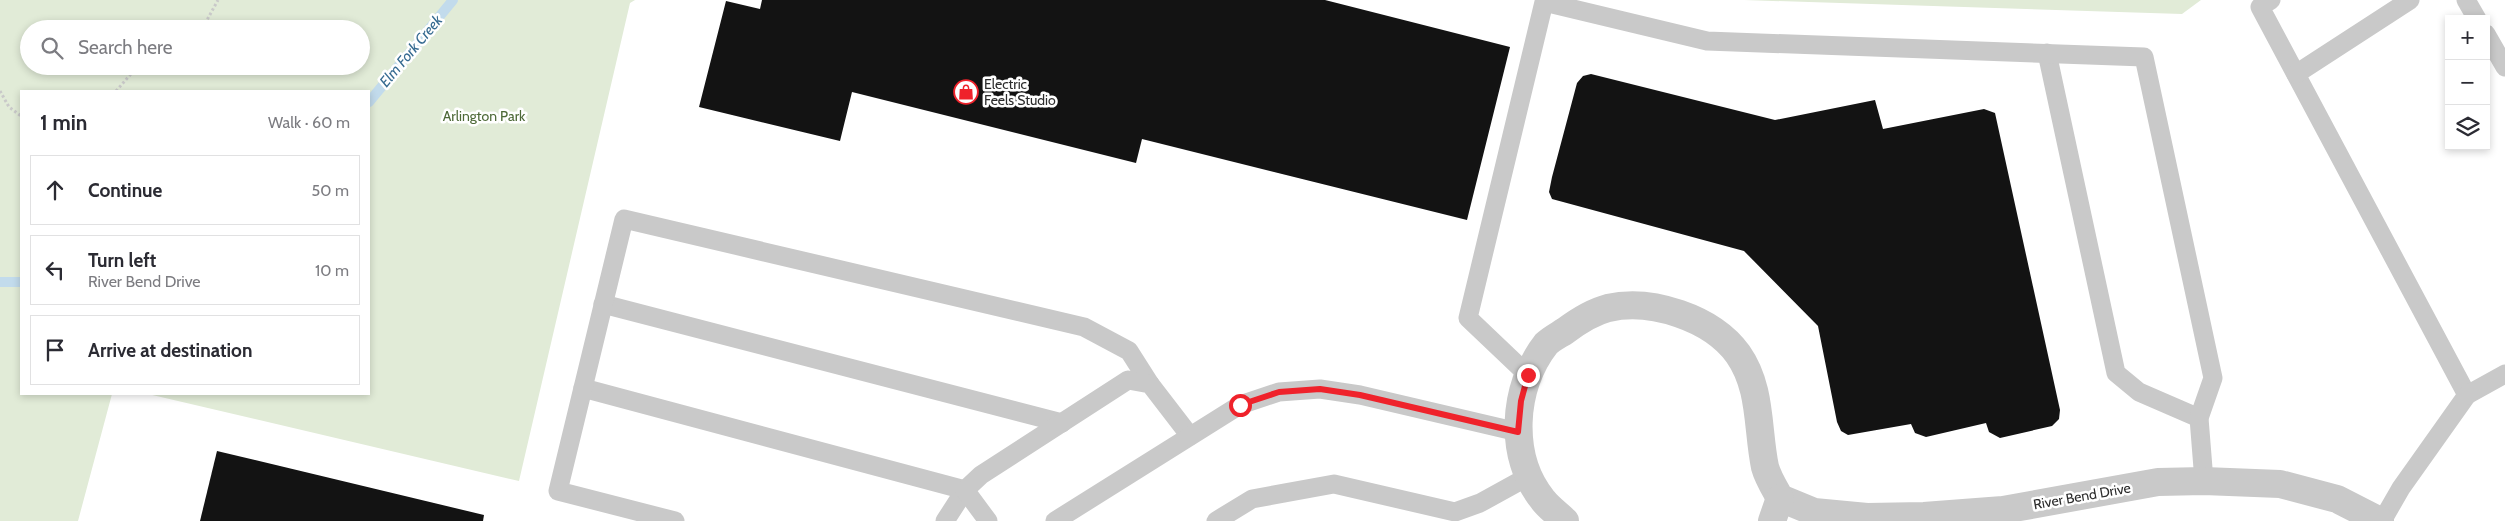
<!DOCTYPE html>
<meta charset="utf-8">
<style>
:root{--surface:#fff;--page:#f7f7f7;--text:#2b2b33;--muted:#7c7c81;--line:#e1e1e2}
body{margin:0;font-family:Cabin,sans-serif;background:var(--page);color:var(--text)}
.controls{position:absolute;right:15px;top:15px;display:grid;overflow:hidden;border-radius:0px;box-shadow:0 2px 8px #0003}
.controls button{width:45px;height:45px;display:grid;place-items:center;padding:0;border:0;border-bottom:1px solid var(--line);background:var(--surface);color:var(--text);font:25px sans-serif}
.stop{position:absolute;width:15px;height:15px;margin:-11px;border:4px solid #ef222b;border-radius:50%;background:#fff}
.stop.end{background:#ef222b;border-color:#fff;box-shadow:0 1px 5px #0008}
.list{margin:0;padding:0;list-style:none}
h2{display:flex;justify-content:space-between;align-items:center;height:65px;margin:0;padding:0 20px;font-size:21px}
h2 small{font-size:16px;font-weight:400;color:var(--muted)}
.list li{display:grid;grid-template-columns:32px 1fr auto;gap:15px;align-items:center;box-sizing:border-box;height:70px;margin:0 10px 10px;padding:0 10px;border:1px solid var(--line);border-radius:0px}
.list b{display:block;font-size:19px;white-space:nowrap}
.list p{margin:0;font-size:16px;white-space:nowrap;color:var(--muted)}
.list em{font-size:16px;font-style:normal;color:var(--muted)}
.icon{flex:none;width:28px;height:28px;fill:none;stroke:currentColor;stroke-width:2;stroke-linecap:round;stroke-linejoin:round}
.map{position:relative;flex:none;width:2505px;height:521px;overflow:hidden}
.search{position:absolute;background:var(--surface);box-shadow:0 2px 8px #0003;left:20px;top:20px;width:350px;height:55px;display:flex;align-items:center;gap:12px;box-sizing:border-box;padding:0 18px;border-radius:28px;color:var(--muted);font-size:19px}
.panel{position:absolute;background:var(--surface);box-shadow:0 2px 8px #0003;left:20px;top:90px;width:350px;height:305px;border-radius:0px}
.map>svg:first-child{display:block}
.green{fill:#e1ebd7;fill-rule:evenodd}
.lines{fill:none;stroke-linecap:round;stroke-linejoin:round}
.stream{stroke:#c2dbec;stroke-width:10}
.building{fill:#131313}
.path{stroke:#c9c9c9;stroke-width:3;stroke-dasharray:2.5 2.5;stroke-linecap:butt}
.lane{stroke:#c9c9c9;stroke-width:19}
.street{stroke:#c9c9c9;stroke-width:28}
.route{stroke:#ef222b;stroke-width:6}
.labels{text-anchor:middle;stroke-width:5;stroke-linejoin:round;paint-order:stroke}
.poi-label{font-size:14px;fill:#2c2c2c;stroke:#fff;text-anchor:start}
.park-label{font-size:14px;fill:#4d6937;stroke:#fff}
.street-label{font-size:14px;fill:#2c2c2c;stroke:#fff}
.water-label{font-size:15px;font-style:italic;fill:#366b91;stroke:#fff}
</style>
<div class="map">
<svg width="2505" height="521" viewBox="0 0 2505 521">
<rect width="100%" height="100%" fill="#fff"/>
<g class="green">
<path d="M0,0H635L630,3L519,481L148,394H369V91H21V394H112L78,521H0ZM29,29H361V66H29Z"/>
<polygon points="1744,0 2201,0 2182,14"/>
</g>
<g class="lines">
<g class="stream">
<polyline points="369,102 453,0"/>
<polyline points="0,282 21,282"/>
</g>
</g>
<g class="building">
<polygon points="762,0 1325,0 1510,47 1467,220 1142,139 1136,163 852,92 840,141 699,107 726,1 760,9"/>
<polygon points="1591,74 1775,120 1875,100 1883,129 1984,109 1995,113 2060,410 2059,419 2052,426 2000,438 1989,432 1986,423 1926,437 1915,433 1911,424 1848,435 1841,431 1837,422 1818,326 1744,251 1552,199 1549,192 1552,177 1577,83 1583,76"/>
<polygon points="217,451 484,515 483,521 200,521"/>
</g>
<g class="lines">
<g class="path">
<polyline points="196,29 207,20 218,0"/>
<polyline points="0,91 9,107 21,116"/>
<polyline points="116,91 138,66"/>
</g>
<g class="lane">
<polyline points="2271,0 2260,7 2467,395 2401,488 2382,521"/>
<polyline points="2466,0 2477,19"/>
<polyline points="2486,34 2505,67"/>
<polyline points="2047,53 2116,373 2139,392 2199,418"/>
<polyline points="2296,74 2410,0"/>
<polyline points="603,304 1062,423"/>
<polyline points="1528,375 1468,318 1544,2 1707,41 2144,57 2213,378 2199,418 2204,481"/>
<polyline points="583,388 965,490 945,521"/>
<polyline points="2467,395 2505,374"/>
<polyline points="675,521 558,491 624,219 1084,327 1129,351 1150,384"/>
<polyline points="988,521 965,490 981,475 1128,380 1150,384 1190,436"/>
<polyline points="1055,521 1240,405 1279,392 1320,389 1360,395 1518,432"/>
<polyline points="1216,521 1252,499 1334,484 1455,512 1480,503 1529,476"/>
</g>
<g class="street">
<path d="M1565,521C1558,514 1549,508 1543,500C1508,457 1512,387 1546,344C1551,339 1559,335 1565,331C1577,322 1593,312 1608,308C1651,298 1712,318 1738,354C1762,388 1757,429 1765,467C1768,478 1775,489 1780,498L1814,512L1867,517L1924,516L2003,510L2158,482L2204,481L2280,484L2337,499L2380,521"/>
<polyline points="1772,521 1780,498"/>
</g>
</g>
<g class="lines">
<polyline class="route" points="1240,405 1279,392 1320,389 1360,395 1518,432 1521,401 1528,375"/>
</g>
<defs>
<g id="shop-ring" transform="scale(1.25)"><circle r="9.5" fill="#fff" stroke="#ef222b" stroke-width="1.5"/><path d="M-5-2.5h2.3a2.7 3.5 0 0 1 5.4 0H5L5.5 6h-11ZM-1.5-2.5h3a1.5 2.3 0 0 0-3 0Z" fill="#ef222b"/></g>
</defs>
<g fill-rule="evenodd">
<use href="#shop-ring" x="966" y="92"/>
</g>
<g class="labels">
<g class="poi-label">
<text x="984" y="89">Electric<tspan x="984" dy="16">Feels Studio</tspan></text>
</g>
<g class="park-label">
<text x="484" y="121">Arlington Park</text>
</g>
<g class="street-label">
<text transform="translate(2082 496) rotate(-10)" y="5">River Bend Drive</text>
</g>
<g class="water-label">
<text transform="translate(411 51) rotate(-50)" y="5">Elm Fork Creek</text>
</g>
</g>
</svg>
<div class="controls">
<button>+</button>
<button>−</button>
<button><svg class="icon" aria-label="layers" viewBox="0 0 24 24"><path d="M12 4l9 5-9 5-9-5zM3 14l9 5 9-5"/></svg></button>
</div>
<div class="stop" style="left:1240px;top:405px"></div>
<div class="stop end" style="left:1528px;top:375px"></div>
<div class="search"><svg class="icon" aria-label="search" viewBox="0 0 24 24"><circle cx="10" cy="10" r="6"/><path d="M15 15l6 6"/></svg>Search here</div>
<section class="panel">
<h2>1 min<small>Walk · 60 m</small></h2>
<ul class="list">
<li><svg class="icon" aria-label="ahead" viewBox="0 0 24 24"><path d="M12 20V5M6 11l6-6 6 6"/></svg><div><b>Continue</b></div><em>50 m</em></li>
<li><svg class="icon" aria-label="left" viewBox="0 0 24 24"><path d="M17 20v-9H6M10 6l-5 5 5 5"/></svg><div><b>Turn left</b><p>River Bend Drive</p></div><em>10 m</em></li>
<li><svg class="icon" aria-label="arrive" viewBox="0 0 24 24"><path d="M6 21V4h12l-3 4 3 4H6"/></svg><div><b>Arrive at destination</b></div></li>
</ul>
</section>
</div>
